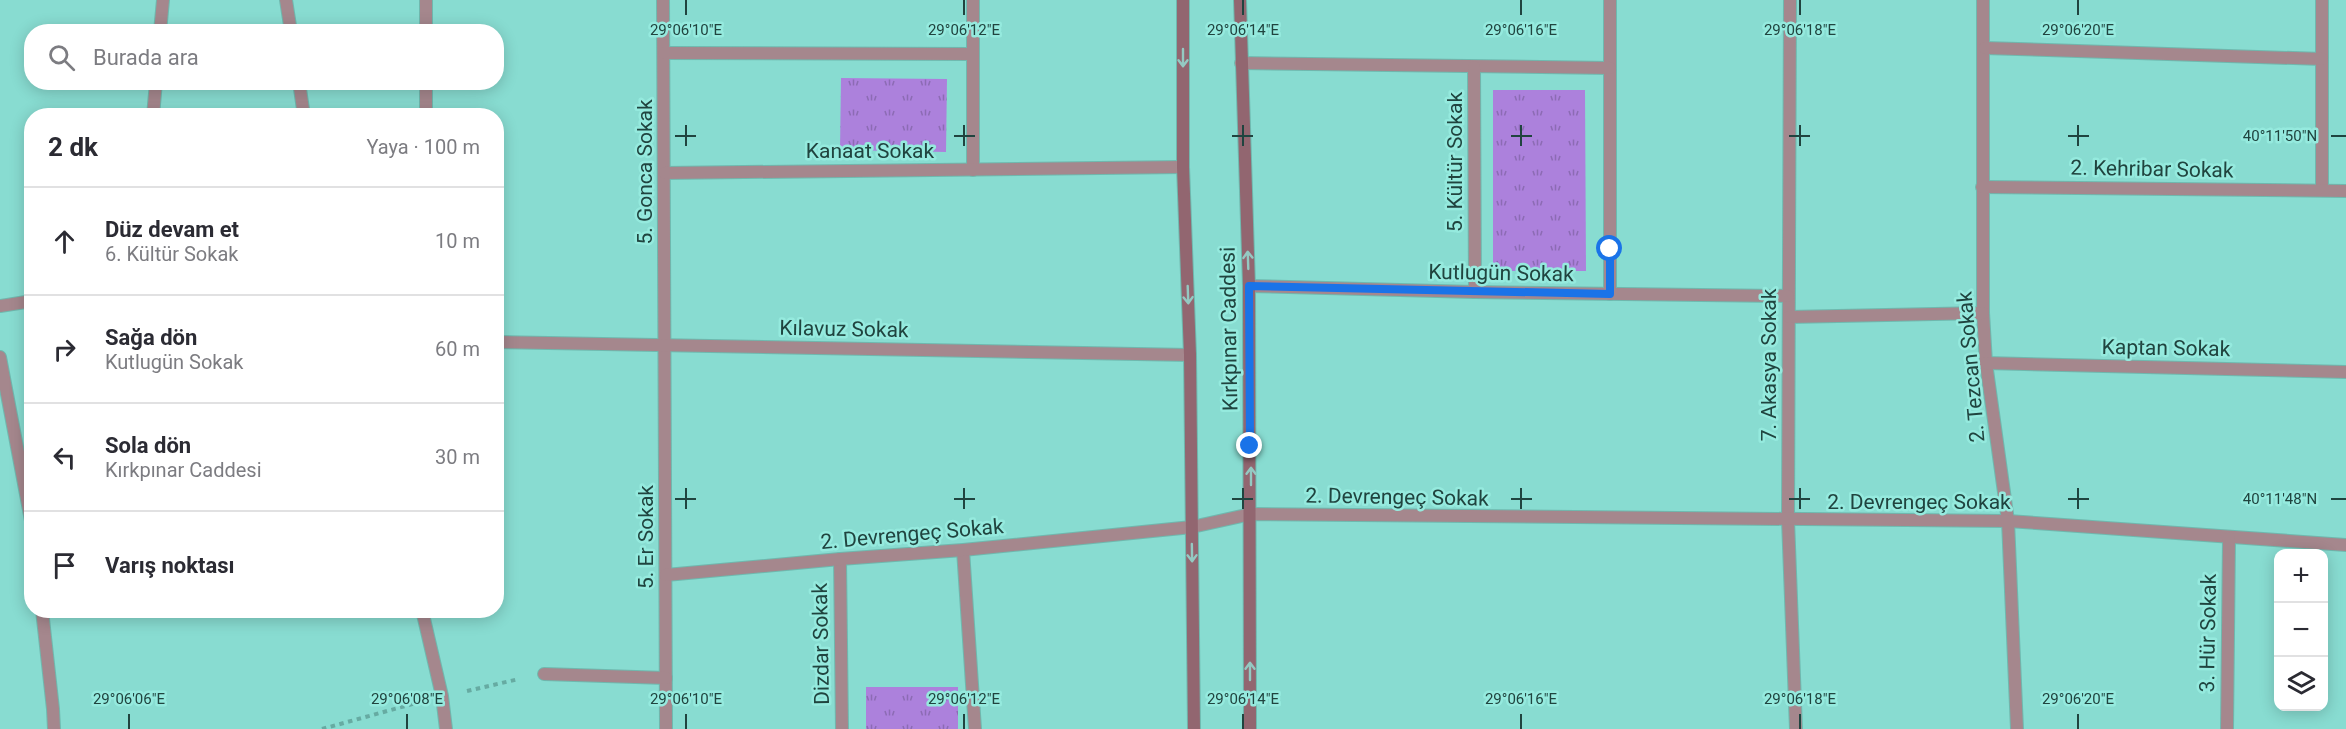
<!DOCTYPE html>
<html lang="tr">
<meta charset="utf-8">
<style>
:root{--surface:#fff;--page:#f7f7f7;--text:#2b2b33;--muted:#7c7c81;--line:#e1e1e2}
body{margin:0;font-family:Roboto,sans-serif;background:var(--page);color:var(--text)}
.controls{position:absolute;right:18px;bottom:18px;display:grid;overflow:hidden;border-radius:12px;box-shadow:0 3px 15px #0003}
.controls button{width:54px;height:54px;display:grid;place-items:center;padding:0;border:0;border-bottom:2px solid var(--line);background:var(--surface);color:var(--text);font:30px sans-serif}
.stop{position:absolute;width:18px;height:18px;margin:-14px;border:4px solid #1a73e8;border-radius:50%;background:#fff}
.stop.end{background:#1a73e8;border-color:#fff;box-shadow:0 2px 6px #0008}
.list{margin:0;padding:0;list-style:none}
h2{display:flex;justify-content:space-between;align-items:center;height:78px;margin:0;padding:0 24px;font-size:26px}
h2 small{font-size:20px;font-weight:400;color:var(--muted)}
.list li{display:grid;grid-template-columns:39px 1fr auto;gap:18px;align-items:center;box-sizing:border-box;height:108px;padding:0 24px;border-top:2px solid var(--line)}
.list b{display:block;font-size:22px;white-space:nowrap}
.list p{margin:0;font-size:20px;white-space:nowrap;color:var(--muted)}
.list em{font-size:20px;font-style:normal;color:var(--muted)}
.icon{flex:none;width:33px;height:33px;fill:none;stroke:currentColor;stroke-width:2;stroke-linecap:round;stroke-linejoin:round}
.map{position:relative;flex:none;width:2346px;height:729px;overflow:hidden}
.search{position:absolute;background:var(--surface);box-shadow:0 3px 15px #0003;left:24px;top:24px;width:480px;height:66px;display:flex;align-items:center;gap:15px;box-sizing:border-box;padding:0 21px;border-radius:24px;color:var(--muted);font-size:22px}
.panel{position:absolute;background:var(--surface);box-shadow:0 3px 15px #0003;left:24px;top:108px;width:480px;height:510px;border-radius:24px}
.map>svg:first-child{display:block}
.grass{fill:url(#grass-tufts)}
.lines{fill:none;stroke-linecap:round;stroke-linejoin:round}
.street-casing{stroke:#6fb8ae;stroke-width:14}
.secondary-casing{stroke:#6fb8ae;stroke-width:14}
.path{stroke:#66aba2;stroke-width:4;stroke-dasharray:4.5 4.5;stroke-linecap:butt}
.street{stroke:#a5878d;stroke-width:12}
.secondary{stroke:#926670;stroke-width:12}
.oneway{stroke:#94c9c2}
.route{stroke:#1a73e8;stroke-width:8}
.ticks{fill:none;stroke:#20443f;stroke-width:2}
.labels{text-anchor:middle;stroke-width:5;stroke-linejoin:round;paint-order:stroke}
.street-label{font-size:21px;fill:#20443f;stroke:#95eade}
.ticks-label{font-size:15px;text-anchor:middle;fill:#20443f;stroke:#95eade;stroke-width:5;stroke-linejoin:round;paint-order:stroke}
</style>
<div class="map">
<svg width="2346" height="729" viewBox="0 0 2346 729">
<defs>
<pattern id="grass-tufts" width="24" height="20" patternUnits="userSpaceOnUse" patternTransform="scale(1.5)"><rect width="24" height="20" fill="#ac81dc"/><path d="M3 7l-1-3M5 7V3M7 7l1-3M15 17l-1-3M17 17v-4M19 17l1-3" fill="none" stroke="#8c6bb4"/></pattern>
</defs>
<rect width="100%" height="100%" fill="#88dcd1"/>
<g class="grass">
<polygon points="841,78 947,79 946,152 840,150"/>
<polygon points="1493,90 1585,90 1586,271 1493,271"/>
<rect x="866" y="687" width="92" height="42"/>
</g>
<g class="lines">
<g class="street-casing">
<g id="street">
<polyline points="286,0 291,32"/>
<polyline points="426,0 426,32"/>
<polyline points="663,0 666,729"/>
<polyline points="1610,0 1610,294"/>
<polyline points="1790,0 1788,520 1796,729"/>
<polyline points="1983,0 1983,313 1986,363 2008,521 2017,729"/>
<polyline points="2322,0 2322,190"/>
<polyline points="160,32 163,0"/>
<polyline points="1985,48 2322,59"/>
<polyline points="664,53 972,54"/>
<polyline points="1241,63 1610,68"/>
<polyline points="1474,67 1475,292"/>
<polyline points="299,82 304,116"/>
<polyline points="426,82 426,116"/>
<polyline points="153,116 156,82"/>
<polyline points="973,170 973,0"/>
<polyline points="665,173 1183,167"/>
<polyline points="1982,187 2346,191"/>
<polyline points="1249,286 1475,292 1788,296"/>
<polyline points="0,306 32,301"/>
<polyline points="1789,317 1983,313"/>
<polyline points="496,342 1190,355"/>
<polyline points="0,357 32,526"/>
<polyline points="1986,363 2346,372"/>
<polyline points="963,550 975,729"/>
<polyline points="840,559 842,729"/>
<polyline points="666,575 840,559 963,550 1192,527 1251,514 2008,521 2346,545"/>
<polyline points="42,610 53,709 54,729"/>
<polyline points="422,610 442,696 446,729"/>
<polyline points="544,674 666,678"/>
<polyline points="2227,729 2229,538"/>
</g>
</g>
<g class="secondary-casing">
<g id="secondary">
<polyline points="1183,0 1183,167 1190,355 1194,729"/>
<polyline points="1240,0 1249,286 1250,729"/>
</g>
</g>
<g class="path">
<polyline points="467,691 519,679"/>
<polyline points="322,729 416,703"/>
</g>
<use href="#street" class="street"/>
<use href="#secondary" class="secondary"/>
</g>
<defs><path id="oneway-shaft" d="M-6 0H5M1.5-3L5.5 0L1.5 3" fill="none" stroke-width="1.6" stroke-linecap="round" stroke-linejoin="round" transform="scale(1.5)"/></defs>
<g class="oneway">
<use href="#oneway-shaft" transform="translate(1183 58) rotate(90)"/>
<use href="#oneway-shaft" transform="translate(1248 260) rotate(-92)"/>
<use href="#oneway-shaft" transform="translate(1188 295) rotate(88)"/>
<use href="#oneway-shaft" transform="translate(1251 476) rotate(-90)"/>
<use href="#oneway-shaft" transform="translate(1192 553) rotate(89)"/>
<use href="#oneway-shaft" transform="translate(1250 671) rotate(-90)"/>
</g>
<g class="lines">
<polyline class="route" points="1250,446 1249,286 1610,294 1610,249"/>
</g>
<path class="ticks" d="M686,0V15M964,0V15M1243,0V15M1521,0V15M1800,0V15M2078,0V15M686,125V146M964,125V146M1243,125V146M1521,125V146M1800,125V146M2078,125V146M675,136H696M954,136H975M1232,136H1253M1511,136H1532M1789,136H1810M2068,136H2089M2331,136H2346M686,488V509M964,488V509M1243,488V509M1521,488V509M1800,488V509M2078,488V509M675,499H696M954,499H975M1232,499H1253M1511,499H1532M1789,499H1810M2068,499H2089M2331,499H2346M129,714V729M407,714V729M686,714V729M964,714V729M1243,714V729M1521,714V729M1800,714V729M2078,714V729"/>
<g class="labels">
<g class="street-label">
<text x="870" y="158">Kanaat Sokak</text>
<text transform="translate(1455 162) rotate(-90)" y="7">5. Kültür Sokak</text>
<text transform="translate(2152 169) rotate(1)" y="7">2. Kehribar Sokak</text>
<text transform="translate(645 172) rotate(-90)" y="7">5. Gonca Sokak</text>
<text transform="translate(1501 273) rotate(1)" y="7">Kutlugün Sokak</text>
<text transform="translate(844 329) rotate(1)" y="7">Kılavuz Sokak</text>
<text transform="translate(1229 329) rotate(-91)" y="7">Kırkpınar Caddesi</text>
<text transform="translate(2166 348) rotate(1)" y="7">Kaptan Sokak</text>
<text transform="translate(1769 365) rotate(-90)" y="7">7. Akasya Sokak</text>
<text transform="translate(1971 367) rotate(-95)" y="7">2. Tezcan Sokak</text>
<text transform="translate(1397 497) rotate(1)" y="7">2. Devrengeç Sokak</text>
<text x="1919" y="509">2. Devrengeç Sokak</text>
<text transform="translate(912 534) rotate(-5)" y="7">2. Devrengeç Sokak</text>
<text transform="translate(646 537) rotate(-90)" y="7">5. Er Sokak</text>
<text transform="translate(2208 633) rotate(-89)" y="7">3. Hür Sokak</text>
<text transform="translate(821 644) rotate(-91)" y="7">Dizdar Sokak</text>
</g>
</g>
<g class="ticks-label">
<text x="686" y="35">29°06'10"E</text>
<text x="964" y="35">29°06'12"E</text>
<text x="1243" y="35">29°06'14"E</text>
<text x="1521" y="35">29°06'16"E</text>
<text x="1800" y="35">29°06'18"E</text>
<text x="2078" y="35">29°06'20"E</text>
<text x="2280" y="141">40°11'50"N</text>
<text x="2280" y="504">40°11'48"N</text>
<text x="129" y="704">29°06'06"E</text>
<text x="407" y="704">29°06'08"E</text>
<text x="686" y="704">29°06'10"E</text>
<text x="964" y="704">29°06'12"E</text>
<text x="1243" y="704">29°06'14"E</text>
<text x="1521" y="704">29°06'16"E</text>
<text x="1800" y="704">29°06'18"E</text>
<text x="2078" y="704">29°06'20"E</text>
</g>
</svg>
<div class="controls">
<button>+</button>
<button>−</button>
<button><svg class="icon" aria-label="layers" viewBox="0 0 24 24"><path d="M12 4l9 5-9 5-9-5zM3 14l9 5 9-5"/></svg></button>
</div>
<div class="stop" style="left:1610px;top:249px"></div>
<div class="stop end" style="left:1250px;top:446px"></div>
<div class="search"><svg class="icon" aria-label="search" viewBox="0 0 24 24"><circle cx="10" cy="10" r="6"/><path d="M15 15l6 6"/></svg>Burada ara</div>
<section class="panel">
<h2>2 dk<small>Yaya · 100 m</small></h2>
<ul class="list">
<li><svg class="icon" aria-label="ahead" viewBox="0 0 24 24"><path d="M12 20V5M6 11l6-6 6 6"/></svg><div><b>Düz devam et</b><p>6. Kültür Sokak</p></div><em>10 m</em></li>
<li><svg class="icon" aria-label="right" viewBox="0 0 24 24"><path d="M7 20v-9h11M14 6l5 5-5 5"/></svg><div><b>Sağa dön</b><p>Kutlugün Sokak</p></div><em>60 m</em></li>
<li><svg class="icon" aria-label="left" viewBox="0 0 24 24"><path d="M17 20v-9H6M10 6l-5 5 5 5"/></svg><div><b>Sola dön</b><p>Kırkpınar Caddesi</p></div><em>30 m</em></li>
<li><svg class="icon" aria-label="arrive" viewBox="0 0 24 24"><path d="M6 21V4h12l-3 4 3 4H6"/></svg><div><b>Varış noktası</b></div></li>
</ul>
</section>
</div>
